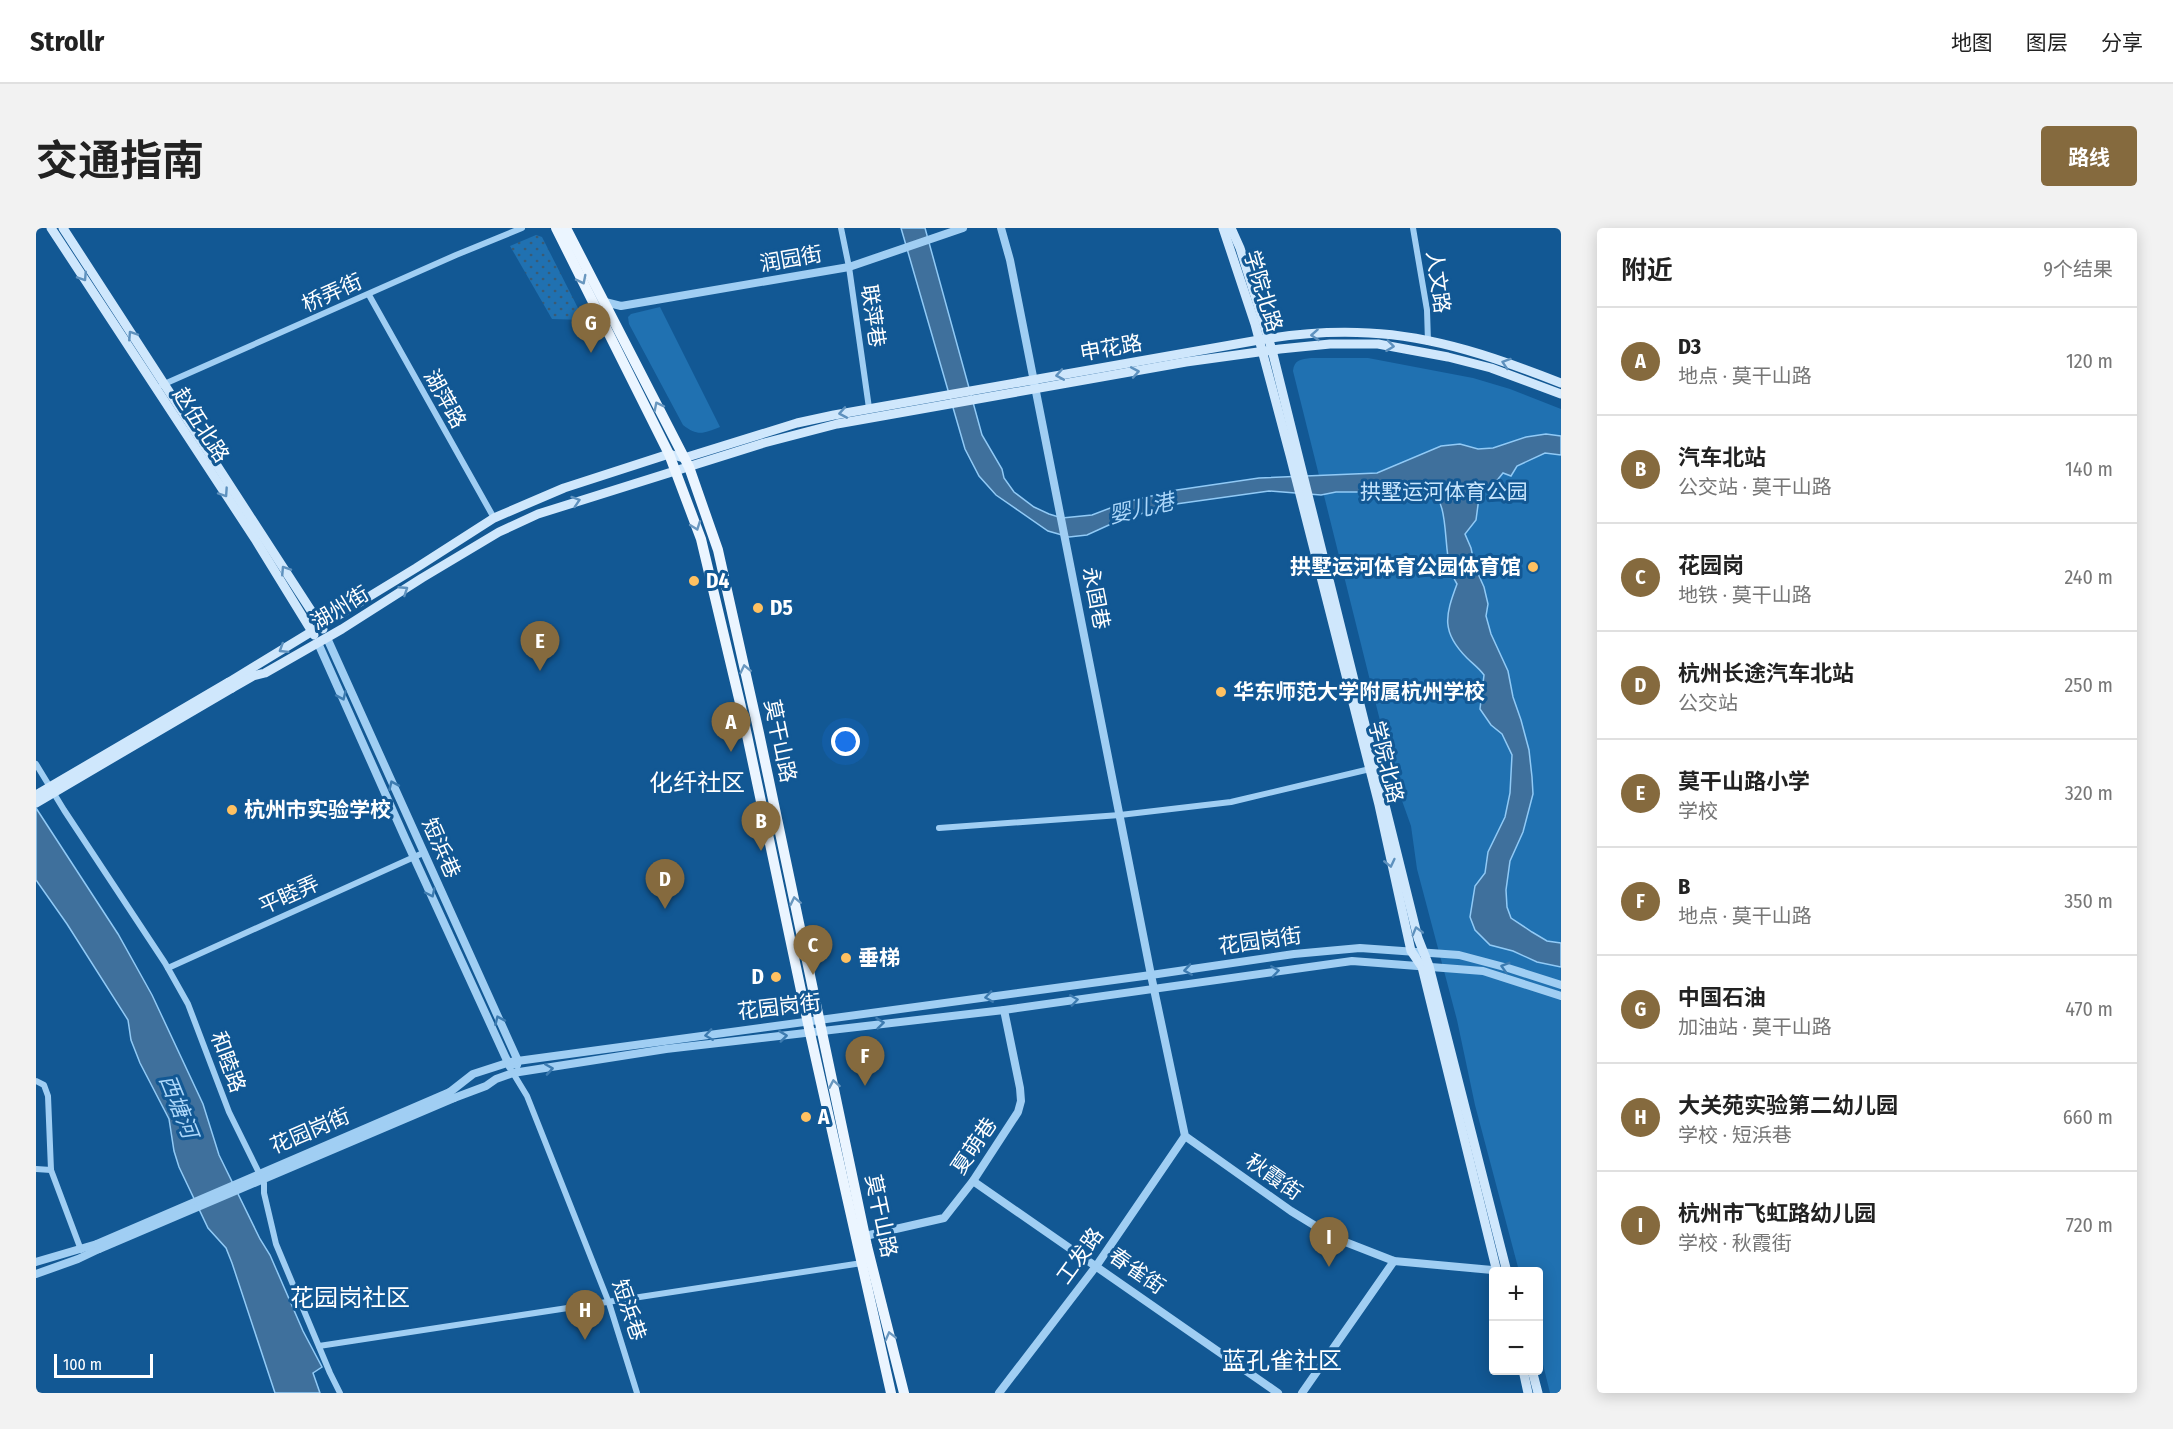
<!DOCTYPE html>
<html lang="zh">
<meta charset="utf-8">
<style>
:root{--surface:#fff;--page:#f2f2f2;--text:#222;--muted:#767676;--line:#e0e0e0;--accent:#856a3e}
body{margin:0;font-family:"Fira Sans Condensed","Noto Sans SC",sans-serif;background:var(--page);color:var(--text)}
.controls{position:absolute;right:18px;bottom:18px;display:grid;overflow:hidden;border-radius:6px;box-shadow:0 3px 15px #0003}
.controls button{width:54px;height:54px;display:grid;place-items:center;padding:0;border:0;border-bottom:2px solid var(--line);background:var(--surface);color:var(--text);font:30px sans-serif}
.scale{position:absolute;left:18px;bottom:15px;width:99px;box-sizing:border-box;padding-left:6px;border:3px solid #fff;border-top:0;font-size:16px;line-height:21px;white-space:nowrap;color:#fff;-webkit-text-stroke:4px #125894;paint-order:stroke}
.you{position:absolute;left:810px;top:514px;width:21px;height:21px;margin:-15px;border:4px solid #fff;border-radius:50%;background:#1a73e8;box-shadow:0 0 0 9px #1a73e833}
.badge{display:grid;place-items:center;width:39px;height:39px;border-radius:50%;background:var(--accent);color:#fff;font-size:20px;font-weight:700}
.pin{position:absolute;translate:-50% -50px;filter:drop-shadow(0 2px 3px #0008)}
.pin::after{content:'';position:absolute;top:32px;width:21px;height:18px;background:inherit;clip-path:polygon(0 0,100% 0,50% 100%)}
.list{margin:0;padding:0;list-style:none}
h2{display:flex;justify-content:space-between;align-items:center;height:78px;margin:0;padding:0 24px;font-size:26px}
h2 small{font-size:20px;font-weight:400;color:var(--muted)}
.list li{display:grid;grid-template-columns:39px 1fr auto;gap:18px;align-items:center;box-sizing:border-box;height:108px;padding:0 24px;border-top:2px solid var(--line)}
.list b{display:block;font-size:22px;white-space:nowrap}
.list p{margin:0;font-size:20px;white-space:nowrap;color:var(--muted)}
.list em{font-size:20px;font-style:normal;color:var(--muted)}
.map{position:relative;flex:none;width:1525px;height:1165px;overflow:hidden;border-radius:6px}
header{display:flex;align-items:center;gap:36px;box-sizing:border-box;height:84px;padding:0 30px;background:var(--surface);border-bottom:2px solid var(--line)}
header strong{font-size:28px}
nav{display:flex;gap:33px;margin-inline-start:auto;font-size:21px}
.intro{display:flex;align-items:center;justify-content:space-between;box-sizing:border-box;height:144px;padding:0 36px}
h1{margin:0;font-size:42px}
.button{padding:15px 27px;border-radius:6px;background:var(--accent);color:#fff;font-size:21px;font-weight:700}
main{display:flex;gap:36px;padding:0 36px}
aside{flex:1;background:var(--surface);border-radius:6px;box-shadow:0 3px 15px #0003}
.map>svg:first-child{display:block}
.grass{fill:url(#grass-dots)}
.park{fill:#2071b1}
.water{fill:#3f709c;stroke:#91caf6;stroke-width:1.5}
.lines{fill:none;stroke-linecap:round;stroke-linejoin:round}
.minor{stroke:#a0cef3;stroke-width:6}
.tertiary{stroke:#a0cef3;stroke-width:8}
.secondary{stroke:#cfe7fc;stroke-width:9}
.primary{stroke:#ebf5ff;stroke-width:10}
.tertiary-bridge{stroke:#a0cef3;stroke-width:8}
.secondary-bridge{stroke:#cfe7fc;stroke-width:9}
.oneway{stroke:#5e91be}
.oneway2{stroke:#6997bf}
.oneway3{stroke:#3d7bb0}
.poi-dot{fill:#ffc161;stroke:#125894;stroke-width:2}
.labels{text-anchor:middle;stroke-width:6;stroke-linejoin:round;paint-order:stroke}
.street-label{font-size:21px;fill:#fff;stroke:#125894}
.park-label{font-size:21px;fill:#c7e5fd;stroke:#125894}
.poi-label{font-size:21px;font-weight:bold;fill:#fff;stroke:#125894;text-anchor:start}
.water-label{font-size:22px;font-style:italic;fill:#acd7fa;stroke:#125894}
.quarter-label{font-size:24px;fill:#fff;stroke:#125894}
</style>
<header>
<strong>Strollr</strong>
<nav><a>地图</a><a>图层</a><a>分享</a></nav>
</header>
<div class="intro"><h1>交通指南</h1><a class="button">路线</a></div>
<main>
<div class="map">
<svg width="1525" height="1165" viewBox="0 0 1525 1165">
<defs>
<pattern id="grass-dots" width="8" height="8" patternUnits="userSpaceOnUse" patternTransform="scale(1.5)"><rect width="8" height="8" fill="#2071b1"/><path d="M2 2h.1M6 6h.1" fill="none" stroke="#3a5b74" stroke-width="1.8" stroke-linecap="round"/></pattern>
</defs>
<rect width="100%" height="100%" fill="#125894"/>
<polygon class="grass" points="500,7 506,9 548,92 516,91 474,18"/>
<g class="park">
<path d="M624,79L684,199C668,205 662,209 647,197L593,96L592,89L595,86Z"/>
<path d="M1275,130H1332L1437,150L1474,161L1525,181V1165H1514L1503,1120L1502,1044L1483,1043L1439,877L1421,792L1381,641L1375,598L1359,553L1257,143C1258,132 1265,131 1275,130Z"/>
</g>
<g class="water">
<path d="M865,0H889L946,207L966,241L968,250L978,264L998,279L1013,286L1026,290L1056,287L1090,274L1141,262L1223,250L1341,245L1405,218L1424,216L1442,221L1457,220L1490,209L1510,206L1525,208V227L1509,225L1481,238L1475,248L1467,245L1455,260L1449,259L1444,262L1440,292L1429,306L1435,320L1439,339L1448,359L1452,376L1450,388L1455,406L1472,443L1477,469L1485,492L1493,522L1496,549L1497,566L1487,604L1474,633L1470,662L1471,679L1475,690L1496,704L1511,713L1525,715V739L1501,734L1477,723L1454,717L1439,702L1434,689L1439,658L1449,645L1452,624L1469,589L1474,565L1476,527L1466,506L1455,497L1444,481L1448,447C1443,440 1437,436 1431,430C1405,404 1409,388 1421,356C1418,351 1415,345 1414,339C1407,315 1414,274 1392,258L1335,264H1300L1285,267L1233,263L1140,276L1086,291L1051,307L1033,309L1012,303L960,267L943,248L929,221Z"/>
<polygon points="0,580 82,706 116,767 167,876 183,927 224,1011 234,1027 267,1103 286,1139 277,1145 284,1165 239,1165 196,1035 190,1020 172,1000 143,939 138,923 133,891 104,835 95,812 92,792 31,696 0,652"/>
</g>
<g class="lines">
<g class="minor">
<polyline points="805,0 813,39 833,180"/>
<polyline points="1377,0 1391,82 1392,114"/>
<polyline points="333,67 458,290"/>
<polyline points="126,157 420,27 486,0"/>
<polyline points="0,536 28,582 129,735 152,776 193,884 228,955 228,965 240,1016 294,1145 304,1165"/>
<polyline points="903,600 1084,587 1195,574 1334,541"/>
<polyline points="132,740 387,625"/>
<polyline points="477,845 491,868 573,1075 601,1165"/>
<polyline points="0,853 8,857 12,868 15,942 45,1022"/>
<polyline points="0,941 15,942"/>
<polyline points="283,1118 826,1035"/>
</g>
<g class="tertiary">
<polyline points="965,0 974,32 1115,747 1149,908 1255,983 1299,1010 1358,1033 1467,1043"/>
<polyline points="569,74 585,78 813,39 927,0"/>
<polyline points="291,410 482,833 481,837"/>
<polyline points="282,415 369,610 474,839"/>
<polyline points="414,864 437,846 474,834 1115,747 1258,726 1324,720 1423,727 1472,740 1525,757"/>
<polyline points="418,870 450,858 460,851 477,845 630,821 968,782 1316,733 1447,743 1525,768"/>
<polyline points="937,953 1242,1165"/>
<polyline points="829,1008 908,990 937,953 982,884 985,873 984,860 968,782"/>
<polyline points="0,1034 61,1016"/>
<polyline points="0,1046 42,1031 63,1021"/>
<polyline points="963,1165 1061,1037 1149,908"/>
<polyline points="1266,1165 1358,1033"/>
</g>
<g class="secondary">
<polyline points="15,0 219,311 278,407"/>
<polyline points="27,0 287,401"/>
<polyline points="1187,0 1219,96 1254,227 1343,577 1375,723 1386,739 1461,1044"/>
<polyline points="1195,0 1204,20 1236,122 1382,710 1393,738 1471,1044"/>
<path d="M193,454L380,340L458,290L528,260L633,226L648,230L761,195L798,187L1223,112C1258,106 1298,103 1333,105C1399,108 1464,131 1525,155"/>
<polyline points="196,460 217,448 229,445 306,401 386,350 463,304 502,286 728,215 801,196 1150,134 1244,121 1294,116 1342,116 1412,129 1455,140 1525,166"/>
<polyline points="1487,1142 1492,1165"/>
<polyline points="1496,1142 1502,1165"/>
</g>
<g class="primary">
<polyline points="520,0 633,226 665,311 705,479 774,805 855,1165"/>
<polyline points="530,0 653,239 682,322 723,505 831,1018 868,1165"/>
</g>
<g class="tertiary-bridge">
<polyline points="61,1016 414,864"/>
<polyline points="63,1021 418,870"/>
</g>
<g class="secondary-bridge">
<polyline points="0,567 193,454"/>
<polyline points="0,575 196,460"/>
</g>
</g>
<defs><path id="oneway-chevron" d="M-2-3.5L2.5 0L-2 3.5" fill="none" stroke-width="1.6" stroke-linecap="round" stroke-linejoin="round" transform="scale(1.5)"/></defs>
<g class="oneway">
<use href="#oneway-chevron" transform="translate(47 49) rotate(57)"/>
<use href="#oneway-chevron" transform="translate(96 107) rotate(-123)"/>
<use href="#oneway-chevron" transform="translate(1279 107) rotate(176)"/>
<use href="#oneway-chevron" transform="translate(1354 118) rotate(7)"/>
<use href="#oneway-chevron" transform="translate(1470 135) rotate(-162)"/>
<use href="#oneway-chevron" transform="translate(1099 144) rotate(-10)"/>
<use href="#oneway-chevron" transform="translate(1024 147) rotate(170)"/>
<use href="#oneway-chevron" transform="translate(807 185) rotate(170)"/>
<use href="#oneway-chevron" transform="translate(188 265) rotate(56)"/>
<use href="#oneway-chevron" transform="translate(540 273) rotate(-18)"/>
<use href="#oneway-chevron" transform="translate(249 342) rotate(-123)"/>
<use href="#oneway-chevron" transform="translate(368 362) rotate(-33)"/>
<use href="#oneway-chevron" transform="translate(247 421) rotate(148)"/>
<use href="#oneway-chevron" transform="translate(1354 635) rotate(77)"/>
<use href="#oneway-chevron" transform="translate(1381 703) rotate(-105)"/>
</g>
<g class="oneway2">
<use href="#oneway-chevron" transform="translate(546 52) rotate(63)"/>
<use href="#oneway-chevron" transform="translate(622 178) rotate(-117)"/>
<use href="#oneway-chevron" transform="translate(660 298) rotate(70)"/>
<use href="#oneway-chevron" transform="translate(709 441) rotate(-102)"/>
<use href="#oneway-chevron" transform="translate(759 673) rotate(-102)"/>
<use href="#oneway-chevron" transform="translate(798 856) rotate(-100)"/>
<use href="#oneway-chevron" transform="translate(854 1108) rotate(-104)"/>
</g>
<g class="oneway3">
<use href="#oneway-chevron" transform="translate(306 468) rotate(66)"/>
<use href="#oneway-chevron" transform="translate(357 557) rotate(-114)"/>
<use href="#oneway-chevron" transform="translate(395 665) rotate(65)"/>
<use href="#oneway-chevron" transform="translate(1469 739) rotate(-164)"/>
<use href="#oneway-chevron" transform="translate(1152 742) rotate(171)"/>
<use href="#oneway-chevron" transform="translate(1239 743) rotate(-8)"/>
<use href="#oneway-chevron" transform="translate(953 769) rotate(172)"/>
<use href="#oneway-chevron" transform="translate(1038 772) rotate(-8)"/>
<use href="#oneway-chevron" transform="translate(463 792) rotate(-114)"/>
<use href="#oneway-chevron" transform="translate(844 795) rotate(-6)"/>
<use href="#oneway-chevron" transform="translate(673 807) rotate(172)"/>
<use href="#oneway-chevron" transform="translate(747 808) rotate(-7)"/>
<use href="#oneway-chevron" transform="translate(513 841) rotate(-9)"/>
</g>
<g class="poi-dot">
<circle cx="1497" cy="339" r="6"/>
<circle cx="658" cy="353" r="6"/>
<circle cx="722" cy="380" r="6"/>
<circle cx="1185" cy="464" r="6"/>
<circle cx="196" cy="582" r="6"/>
<circle cx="810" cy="730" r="6"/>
<circle cx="740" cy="749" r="6"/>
<circle cx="770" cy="889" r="6"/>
</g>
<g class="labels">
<g class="street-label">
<text transform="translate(755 31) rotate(-10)" y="7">润园街</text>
<text transform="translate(1402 54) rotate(82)" y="7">人文路</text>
<text transform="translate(1227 63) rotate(73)" y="7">学院北路</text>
<text transform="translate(296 65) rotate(-24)" y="7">桥弄街</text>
<text transform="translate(837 88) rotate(82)" y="7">联萍巷</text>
<text transform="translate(1075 120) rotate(-10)" y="7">申花路</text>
<text transform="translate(409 171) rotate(61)" y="7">湖萍路</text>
<text transform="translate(165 197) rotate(57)" y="7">赵伍北路</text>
<text transform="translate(1060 370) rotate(79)" y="7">永固巷</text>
<text transform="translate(304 380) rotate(-31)" y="7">湖州街</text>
<text transform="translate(744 513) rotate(78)" y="7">莫干山路</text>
<text transform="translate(1350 534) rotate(76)" y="7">学院北路</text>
<text transform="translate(405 620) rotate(66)" y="7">短浜巷</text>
<text transform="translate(253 667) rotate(-24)" y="7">平睦弄</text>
<text transform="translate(1224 713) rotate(-8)" y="7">花园岗街</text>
<text transform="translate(743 779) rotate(-7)" y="7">花园岗街</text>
<text transform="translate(192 834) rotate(70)" y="7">和睦路</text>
<text transform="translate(274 903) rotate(-23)" y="7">花园岗街</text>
<text transform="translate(938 918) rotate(-56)" y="7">夏萌巷</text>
<text transform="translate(1238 949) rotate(35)" y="7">秋霞街</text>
<text transform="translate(845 988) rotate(78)" y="7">莫干山路</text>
<text transform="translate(1044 1028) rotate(-54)" y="7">工发路</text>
<text transform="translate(1101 1043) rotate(35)" y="7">春雀街</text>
<text transform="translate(593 1082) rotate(71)" y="7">短浜巷</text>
</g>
<g class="park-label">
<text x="1408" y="271">拱墅运河体育公园</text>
</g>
<g class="poi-label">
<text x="1485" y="346" text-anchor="end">拱墅运河体育公园体育馆</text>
<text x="670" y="360">D4</text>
<text x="734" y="387">D5</text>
<text x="1197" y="471">华东师范大学附属杭州学校</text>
<text x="208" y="589">杭州市实验学校</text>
<text x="822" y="737">垂梯</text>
<text x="728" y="756" text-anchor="end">D</text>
<text x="782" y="896">A</text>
</g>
<g class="water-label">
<text transform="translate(1105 280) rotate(-13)" y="8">婴儿港</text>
<text transform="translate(143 878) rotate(68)" y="8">西塘河</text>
</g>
<g class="quarter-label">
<text x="661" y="563">化纤社区</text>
<text x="314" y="1078">花园岗社区</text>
<text x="1246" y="1141">蓝孔雀社区</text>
</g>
</g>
</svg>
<div class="controls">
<button>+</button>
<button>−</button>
</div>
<div class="scale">100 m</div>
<div class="you"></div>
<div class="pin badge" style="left:695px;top:524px">A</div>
<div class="pin badge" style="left:725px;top:623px">B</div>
<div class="pin badge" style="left:777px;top:747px">C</div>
<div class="pin badge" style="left:629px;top:681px">D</div>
<div class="pin badge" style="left:504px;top:443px">E</div>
<div class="pin badge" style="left:829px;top:858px">F</div>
<div class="pin badge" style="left:555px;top:125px">G</div>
<div class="pin badge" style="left:549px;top:1112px">H</div>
<div class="pin badge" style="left:1293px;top:1039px">I</div>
</div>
<aside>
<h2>附近<small>9个结果</small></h2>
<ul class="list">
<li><span class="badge">A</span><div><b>D3</b><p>地点 · 莫干山路</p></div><em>120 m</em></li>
<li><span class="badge">B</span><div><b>汽车北站</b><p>公交站 · 莫干山路</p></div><em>140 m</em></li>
<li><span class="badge">C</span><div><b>花园岗</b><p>地铁 · 莫干山路</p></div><em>240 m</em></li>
<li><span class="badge">D</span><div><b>杭州长途汽车北站</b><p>公交站</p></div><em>250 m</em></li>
<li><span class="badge">E</span><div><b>莫干山路小学</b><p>学校</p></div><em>320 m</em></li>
<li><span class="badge">F</span><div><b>B</b><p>地点 · 莫干山路</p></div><em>350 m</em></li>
<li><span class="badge">G</span><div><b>中国石油</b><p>加油站 · 莫干山路</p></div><em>470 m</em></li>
<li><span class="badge">H</span><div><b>大关苑实验第二幼儿园</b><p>学校 · 短浜巷</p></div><em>660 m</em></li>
<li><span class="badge">I</span><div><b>杭州市飞虹路幼儿园</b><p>学校 · 秋霞街</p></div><em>720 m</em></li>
</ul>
</aside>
</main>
